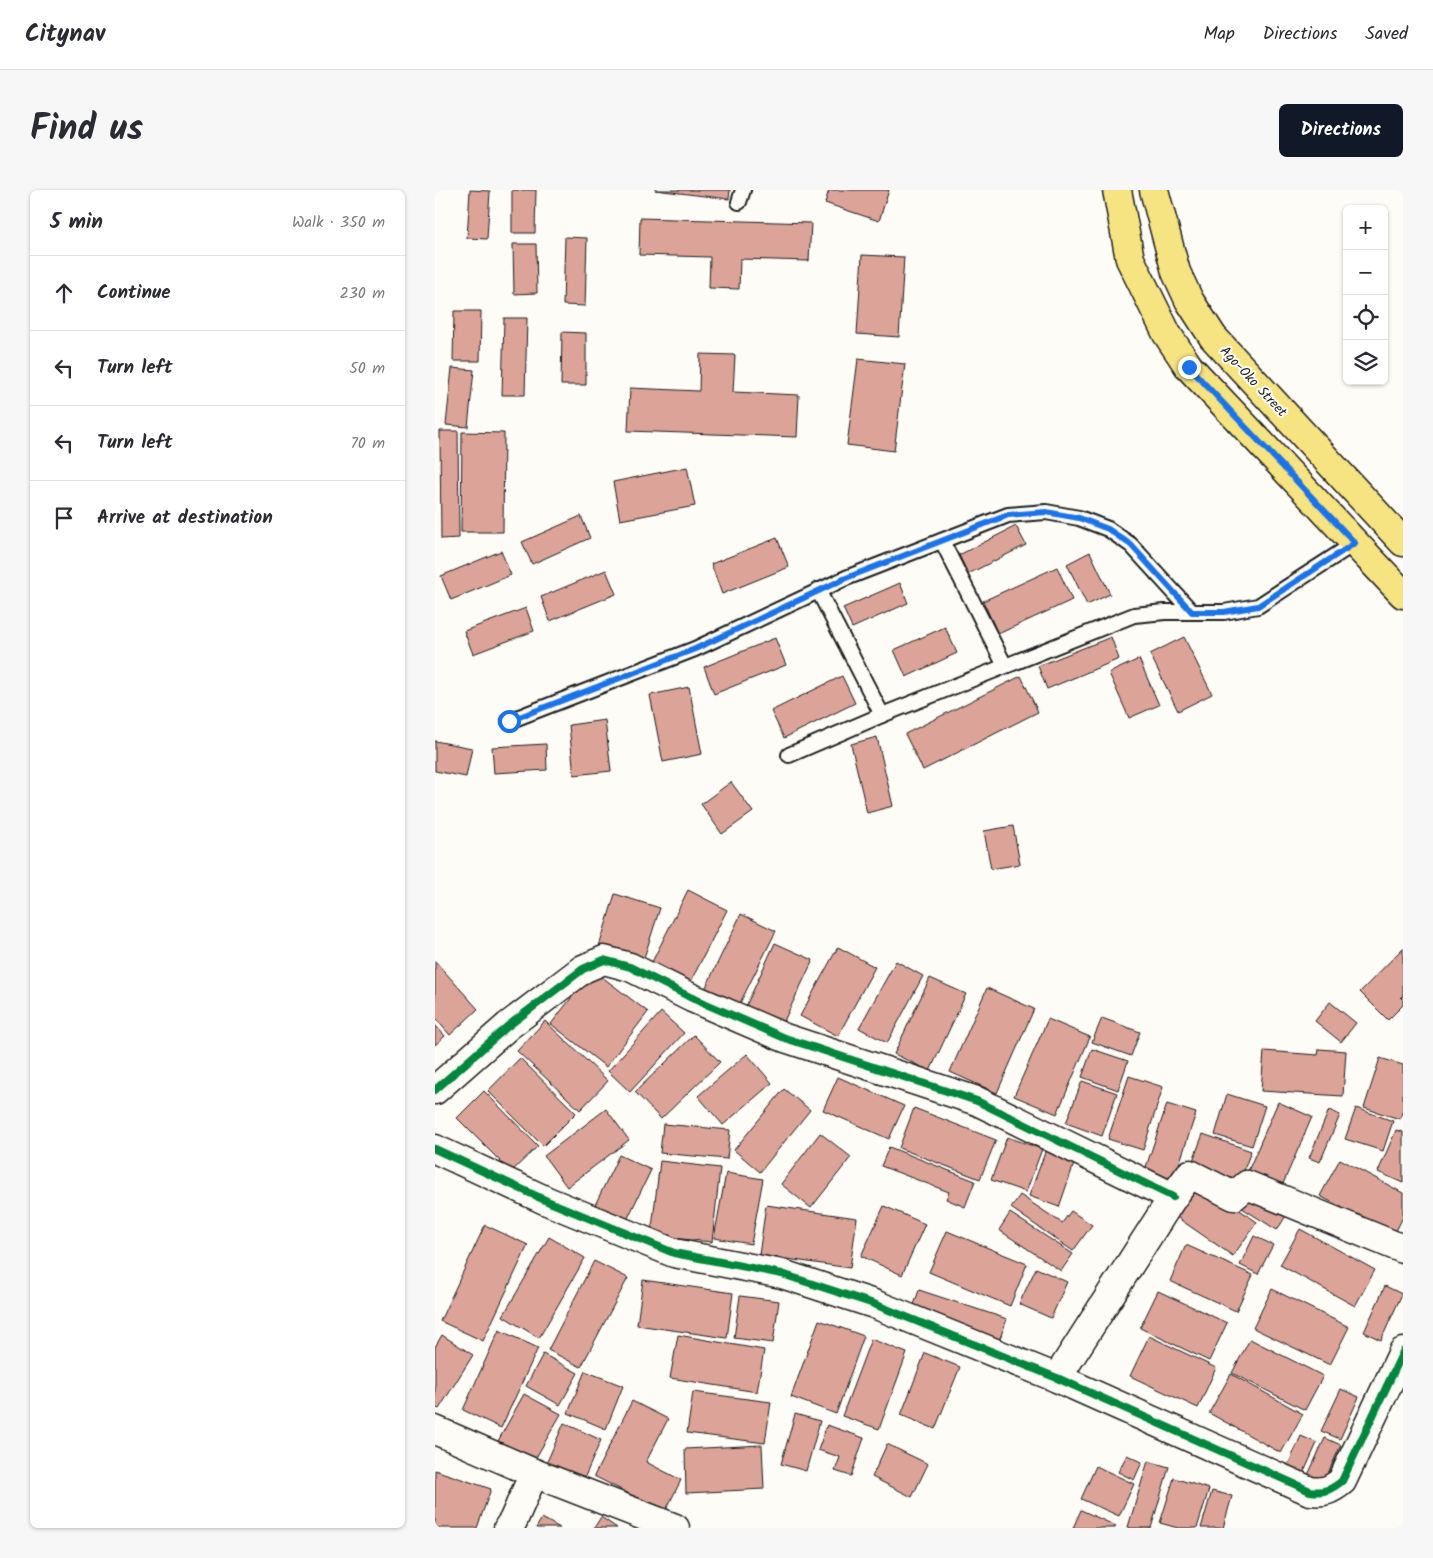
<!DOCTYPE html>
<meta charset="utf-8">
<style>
:root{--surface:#fff;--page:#f7f7f7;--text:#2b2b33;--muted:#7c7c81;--line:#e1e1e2;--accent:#111827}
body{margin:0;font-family:Kalam,sans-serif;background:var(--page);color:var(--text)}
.controls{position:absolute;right:15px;top:15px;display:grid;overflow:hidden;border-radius:8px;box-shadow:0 1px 4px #0004}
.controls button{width:45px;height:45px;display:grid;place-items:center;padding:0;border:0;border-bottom:1px solid var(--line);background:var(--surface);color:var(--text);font:25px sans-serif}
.stop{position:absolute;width:15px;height:15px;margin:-11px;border:4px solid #1a73e8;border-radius:50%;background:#fff}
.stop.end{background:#1a73e8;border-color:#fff;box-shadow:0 1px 5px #0008}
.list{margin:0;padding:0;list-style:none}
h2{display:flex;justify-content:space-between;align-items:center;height:65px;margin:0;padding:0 20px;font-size:21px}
h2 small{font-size:16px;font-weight:400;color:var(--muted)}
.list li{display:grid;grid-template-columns:32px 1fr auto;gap:15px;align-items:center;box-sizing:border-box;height:75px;padding:0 20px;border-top:1px solid var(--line)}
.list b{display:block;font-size:19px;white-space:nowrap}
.list em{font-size:16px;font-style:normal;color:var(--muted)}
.icon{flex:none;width:28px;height:28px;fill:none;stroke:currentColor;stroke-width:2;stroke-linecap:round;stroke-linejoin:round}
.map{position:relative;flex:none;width:968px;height:1338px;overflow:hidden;border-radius:8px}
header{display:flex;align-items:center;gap:30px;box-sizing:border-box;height:70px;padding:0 25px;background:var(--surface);border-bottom:1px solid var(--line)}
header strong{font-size:24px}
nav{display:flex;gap:28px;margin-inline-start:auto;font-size:18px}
.intro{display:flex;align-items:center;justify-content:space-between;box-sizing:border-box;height:120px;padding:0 30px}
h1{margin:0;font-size:35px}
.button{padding:12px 22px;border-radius:8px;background:var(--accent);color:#fff;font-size:18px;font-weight:700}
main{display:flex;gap:30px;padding:0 30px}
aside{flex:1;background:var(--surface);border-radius:8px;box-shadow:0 1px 4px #0004}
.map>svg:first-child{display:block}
.building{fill:#dca398;stroke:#1c1c1c}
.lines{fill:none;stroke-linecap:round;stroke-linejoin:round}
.service-casing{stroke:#1c1c1c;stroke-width:18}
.minor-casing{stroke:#1c1c1c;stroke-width:31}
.primary-casing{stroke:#1c1c1c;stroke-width:31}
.service{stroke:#fdfcf7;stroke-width:14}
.minor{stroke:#fdfcf7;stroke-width:28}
.primary{stroke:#f6e381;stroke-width:28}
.cycleway-casing{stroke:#fdfcf7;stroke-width:11}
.cycleway{stroke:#00873e;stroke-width:8}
.route{stroke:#1a73e8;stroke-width:6}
.labels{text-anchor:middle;stroke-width:4;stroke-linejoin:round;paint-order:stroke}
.street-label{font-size:14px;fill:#1c1c1c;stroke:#fdfcf7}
</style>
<header>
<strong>Citynav</strong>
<nav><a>Map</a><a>Directions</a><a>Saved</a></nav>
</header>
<div class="intro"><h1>Find us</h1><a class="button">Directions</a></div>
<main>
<aside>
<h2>5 min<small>Walk · 350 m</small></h2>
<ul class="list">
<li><svg class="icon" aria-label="ahead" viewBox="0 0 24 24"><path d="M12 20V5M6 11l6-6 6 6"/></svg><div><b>Continue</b></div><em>230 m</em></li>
<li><svg class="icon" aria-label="left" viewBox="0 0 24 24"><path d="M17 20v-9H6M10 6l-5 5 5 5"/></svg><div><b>Turn left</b></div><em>50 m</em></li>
<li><svg class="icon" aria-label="left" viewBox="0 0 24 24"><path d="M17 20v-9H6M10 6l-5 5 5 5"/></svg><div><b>Turn left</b></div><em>70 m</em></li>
<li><svg class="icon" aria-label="arrive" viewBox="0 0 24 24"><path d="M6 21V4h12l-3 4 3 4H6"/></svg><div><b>Arrive at destination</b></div></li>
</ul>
</aside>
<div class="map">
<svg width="968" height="1338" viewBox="0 0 968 1338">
<rect width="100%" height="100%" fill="#fdfcf7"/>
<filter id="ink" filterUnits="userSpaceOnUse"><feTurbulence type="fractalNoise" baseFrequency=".02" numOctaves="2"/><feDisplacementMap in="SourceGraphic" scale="10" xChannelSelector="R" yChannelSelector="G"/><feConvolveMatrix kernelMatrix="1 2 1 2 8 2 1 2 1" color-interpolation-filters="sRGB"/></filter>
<g filter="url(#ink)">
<g class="building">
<polygon points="35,0 55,1 52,49 32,48"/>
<polygon points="77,0 101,0 100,43 77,43"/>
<polygon points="220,0 295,0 294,9"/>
<polygon points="394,0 454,0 444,31 390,13"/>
<polygon points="205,28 376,33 374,71 305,69 304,99 274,98 275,67 204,65"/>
<polygon points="130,47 152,48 150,116 128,115"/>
<polygon points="78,54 101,54 102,103 79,104"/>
<polygon points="427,65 469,67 464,147 422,144"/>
<polygon points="19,121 46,121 45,171 18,171"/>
<polygon points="69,128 92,128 90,205 67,205"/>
<polygon points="127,142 151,143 151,195 126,195"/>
<polygon points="265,164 300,165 298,202 364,205 362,247 193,241 195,198 264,201"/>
<polygon points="423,169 470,174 459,261 412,255"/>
<polygon points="17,178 39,180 33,237 11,235"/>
<polygon points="5,241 23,241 24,348 6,349"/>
<polygon points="27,242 69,243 68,342 26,342"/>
<polygon points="252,277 260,316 185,330 178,292"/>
<polygon points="146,326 155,348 97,374 87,352"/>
<polygon points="581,336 591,355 533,384 524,365"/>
<polygon points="342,348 354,377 287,404 276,374"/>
<polygon points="66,361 76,385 16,410 6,386"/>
<polygon points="655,362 675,404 652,415 632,374"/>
<polygon points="622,377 637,410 563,444 548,411"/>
<polygon points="171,380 181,404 115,431 106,407"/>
<polygon points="465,393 473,413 417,438 408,418"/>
<polygon points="91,418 99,441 38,464 29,441"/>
<polygon points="510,437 522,463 471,487 459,460"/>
<polygon points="676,447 684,469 612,499 603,476"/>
<polygon points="749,447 777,504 743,521 715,464"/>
<polygon points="340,448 351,475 279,504 269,477"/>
<polygon points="704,469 724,515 694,528 674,483"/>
<polygon points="407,486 420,513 349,548 336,521"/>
<polygon points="586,486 603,522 488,580 470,544"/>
<polygon points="254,497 267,564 228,572 215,505"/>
<polygon points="170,530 176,581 139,585 134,535"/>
<polygon points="442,547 458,616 432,623 416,554"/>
<polygon points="0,551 37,558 31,587 0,581"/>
<polygon points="111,554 112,580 59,583 57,557"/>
<polygon points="296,592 318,622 287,644 266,614"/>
<polygon points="578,636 585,674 556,679 549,641"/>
<polygon points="253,700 292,720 256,791 217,772"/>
<polygon points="180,704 225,718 207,774 163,760"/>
<polygon points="306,724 341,741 304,815 270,799"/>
<polygon points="340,753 378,770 348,833 311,816"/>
<polygon points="403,757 440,777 403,846 365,826"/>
<polygon points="968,758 968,806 966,808 968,809 968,815 953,830 925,802"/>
<polygon points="0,771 43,819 15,845 0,828"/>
<polygon points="461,771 488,786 452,853 424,838"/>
<polygon points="158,780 213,822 171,877 116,834"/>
<polygon points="495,788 531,804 495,881 459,864"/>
<polygon points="552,798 599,819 562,903 515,882"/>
<polygon points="895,812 921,833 906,852 880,831"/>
<polygon points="226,822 249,843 195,902 173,881"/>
<polygon points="667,828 705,842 696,866 657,852"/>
<polygon points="613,829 655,847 622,924 579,906"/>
<polygon points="110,831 173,891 145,920 82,861"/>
<polygon points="0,835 10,846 0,855"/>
<polygon points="259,845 285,872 226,929 200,902"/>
<polygon points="657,859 693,871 683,900 647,887"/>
<polygon points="884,859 911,861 908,906 826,901 829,861 883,865"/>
<polygon points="312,864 337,893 288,935 263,906"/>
<polygon points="85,868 141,923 108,956 53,901"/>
<polygon points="945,868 968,875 968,919 965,929 929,918"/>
<polygon points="694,886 728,897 708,960 673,949"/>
<polygon points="403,887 469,916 454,949 388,920"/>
<polygon points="647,891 682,903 667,946 631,933"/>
<polygon points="349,899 375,920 325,982 299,960"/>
<polygon points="49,901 103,956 76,982 22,928"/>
<polygon points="792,904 830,916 817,956 780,945"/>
<polygon points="843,912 877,927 844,1003 810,988"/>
<polygon points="732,914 761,923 736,999 707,989"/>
<polygon points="479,918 561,950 545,989 464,958"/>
<polygon points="921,918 958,931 948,961 910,949"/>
<polygon points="171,919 194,950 132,997 109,966"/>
<polygon points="894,920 905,925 885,972 874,968"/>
<polygon points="228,934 295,940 292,969 225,963"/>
<polygon points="961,940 968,942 968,993 943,982"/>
<polygon points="385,943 416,967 376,1018 346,994"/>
<polygon points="768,944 816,961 802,999 754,981"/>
<polygon points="572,947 607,959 591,1002 556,990"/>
<polygon points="454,957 540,991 530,1017 511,1009 514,1002 446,976"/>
<polygon points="611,960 640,971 624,1017 594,1006"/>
<polygon points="184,965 216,980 191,1032 159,1017"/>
<polygon points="905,969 968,1003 968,1027 959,1045 885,1006"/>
<polygon points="225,971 285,978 277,1052 216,1046"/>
<polygon points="291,983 328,989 316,1054 279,1048"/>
<polygon points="764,992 822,1032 798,1066 740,1026"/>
<polygon points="819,999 854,1021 842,1040 807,1018"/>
<polygon points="585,1005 627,1033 636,1021 657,1035 638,1061 576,1018"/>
<polygon points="331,1015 422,1028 415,1078 324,1065"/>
<polygon points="449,1016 490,1034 467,1085 426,1066"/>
<polygon points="575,1023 638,1064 626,1081 564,1040"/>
<polygon points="50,1035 93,1055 48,1151 5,1131"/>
<polygon points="865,1039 940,1080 920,1116 845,1075"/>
<polygon points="512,1041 592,1074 575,1116 494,1082"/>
<polygon points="819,1046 838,1055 823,1084 805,1075"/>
<polygon points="114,1047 150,1068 104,1148 68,1126"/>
<polygon points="751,1055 818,1085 801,1121 735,1091"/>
<polygon points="159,1071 193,1088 146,1177 113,1160"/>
<polygon points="601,1078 632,1092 616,1128 584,1114"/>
<polygon points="208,1090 298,1103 292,1148 202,1135"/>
<polygon points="950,1096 967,1104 946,1150 929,1142"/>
<polygon points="837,1099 914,1137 895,1175 818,1138"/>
<polygon points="484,1100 572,1129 564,1151 477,1121"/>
<polygon points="723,1101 792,1133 774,1171 705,1138"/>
<polygon points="305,1106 344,1111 338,1153 299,1148"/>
<polygon points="384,1130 429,1146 401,1224 356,1207"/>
<polygon points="64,1140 103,1158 66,1238 28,1220"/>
<polygon points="7,1145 38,1165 4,1219 0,1217 0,1157"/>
<polygon points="243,1145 329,1160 322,1202 235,1188"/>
<polygon points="714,1146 781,1178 763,1218 695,1186"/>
<polygon points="436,1149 472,1163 444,1239 407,1226"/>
<polygon points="815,1149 888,1186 870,1220 797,1183"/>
<polygon points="490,1163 525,1177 500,1239 466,1225"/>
<polygon points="108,1164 143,1183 125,1215 91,1196"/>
<polygon points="150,1181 188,1196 171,1239 133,1223"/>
<polygon points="796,1184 868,1224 846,1263 774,1223"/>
<polygon points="906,1199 924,1207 905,1249 886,1241"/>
<polygon points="258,1202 336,1212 330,1253 252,1243"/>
<polygon points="89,1204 126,1224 99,1271 63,1251"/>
<polygon points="197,1211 233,1229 211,1272 246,1290 230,1322 159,1286"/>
<polygon points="360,1224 385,1231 371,1281 346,1274"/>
<polygon points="129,1233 166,1250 148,1291 111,1274"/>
<polygon points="392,1235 429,1248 416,1286 400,1281 405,1267 383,1260"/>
<polygon points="866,1246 882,1253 869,1282 853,1275"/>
<polygon points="890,1248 906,1255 889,1292 873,1285"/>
<polygon points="452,1254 493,1274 477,1307 437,1287"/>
<polygon points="327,1255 329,1299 251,1303 250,1259"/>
<polygon points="692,1265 707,1272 699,1290 683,1282"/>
<polygon points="713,1271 734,1277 716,1338 696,1338 693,1337"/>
<polygon points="661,1276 699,1294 684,1326 646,1309"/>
<polygon points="0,1280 56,1299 42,1338 0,1338"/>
<polygon points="739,1288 774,1299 762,1338 743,1338 725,1333"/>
<polygon points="777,1301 797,1306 788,1338 766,1338"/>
<polygon points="646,1320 681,1336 680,1338 638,1338"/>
<polygon points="166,1327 182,1338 159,1338"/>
<polygon points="107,1328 125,1338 101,1338"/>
</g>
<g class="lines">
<g class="service-casing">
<g id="service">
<polyline points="304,12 308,0"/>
<polyline points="507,351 570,476"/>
<polyline points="383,400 447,525"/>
<polyline points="74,531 260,459 411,388 573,325 611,322 644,328 673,339 696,355 757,422"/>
<polyline points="354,565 447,525 699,425 730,422 789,422 823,416 920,353"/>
</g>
</g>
<g class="minor-casing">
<g id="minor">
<polyline points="0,900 73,836 148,779 169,770 195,777 257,808 350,848 542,911 738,1007"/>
<path d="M0,959L112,1011L239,1063L347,1084L439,1114L622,1188L875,1301C889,1303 896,1300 907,1291L968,1162"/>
<polyline points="622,1188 738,1007 755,984 799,1006 812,995 968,1059"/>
<polyline points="0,1240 99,1283 240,1338"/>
<polyline points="73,1338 78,1331 99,1283"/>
</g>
</g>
<g class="primary-casing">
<g id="primary">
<polyline points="682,0 695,69 732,144 754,177 968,404"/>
<polyline points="719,0 741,82 754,110 778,147 968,352"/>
</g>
</g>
<use href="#service" class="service"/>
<use href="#minor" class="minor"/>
<use href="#primary" class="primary"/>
<g class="cycleway-casing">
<g id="cycleway">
<polyline points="0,900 73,836 148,779 169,770 195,777 257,808 350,848 542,911 738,1007"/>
<path d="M0,959L112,1011L239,1063L347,1084L439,1114L622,1188L875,1301C889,1303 896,1300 907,1291L968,1162"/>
</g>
</g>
<use href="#cycleway" class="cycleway"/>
</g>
</g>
<g class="lines" filter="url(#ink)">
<polyline class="route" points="74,531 260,459 411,388 573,325 611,322 644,328 673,339 696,355 757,422 789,422 823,416 920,353 754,177"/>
</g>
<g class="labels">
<g class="street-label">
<text transform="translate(819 191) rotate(47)" y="5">Ago-Oko Street</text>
</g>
</g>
</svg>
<div class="controls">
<button>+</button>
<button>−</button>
<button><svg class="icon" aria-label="locate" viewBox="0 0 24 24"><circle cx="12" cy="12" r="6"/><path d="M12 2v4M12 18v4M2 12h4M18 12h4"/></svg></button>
<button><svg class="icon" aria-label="layers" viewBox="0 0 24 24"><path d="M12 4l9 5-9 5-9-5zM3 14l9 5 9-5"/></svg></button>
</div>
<div class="stop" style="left:74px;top:531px"></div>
<div class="stop end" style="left:754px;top:177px"></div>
</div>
</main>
